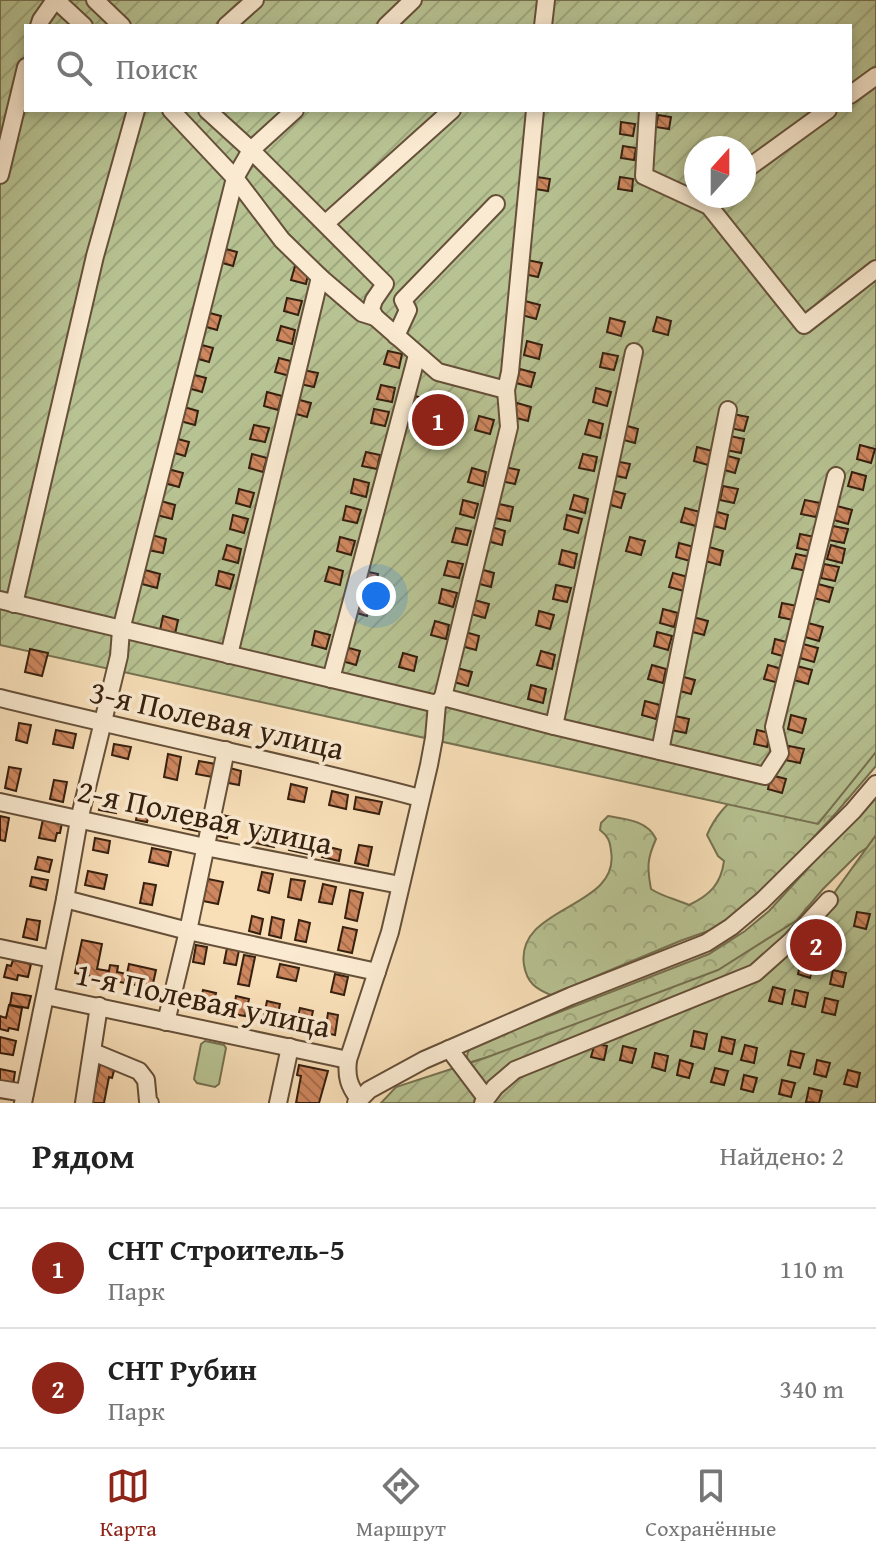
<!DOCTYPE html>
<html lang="ru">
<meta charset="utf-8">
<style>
:root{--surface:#fff;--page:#f2f2f2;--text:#222;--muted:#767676;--line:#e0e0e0;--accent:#8f2418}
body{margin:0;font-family:"Gentium Book Plus",serif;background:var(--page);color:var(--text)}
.compass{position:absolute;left:684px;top:136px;width:72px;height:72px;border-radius:50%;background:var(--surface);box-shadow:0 4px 12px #0003;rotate:21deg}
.you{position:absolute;left:376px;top:596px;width:28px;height:28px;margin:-20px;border:6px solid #fff;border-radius:50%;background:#1a73e8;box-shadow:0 0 0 12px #1a73e833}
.badge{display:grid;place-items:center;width:52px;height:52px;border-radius:50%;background:var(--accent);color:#fff;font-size:26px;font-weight:700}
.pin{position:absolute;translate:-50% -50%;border:4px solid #fff;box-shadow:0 2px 8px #0006}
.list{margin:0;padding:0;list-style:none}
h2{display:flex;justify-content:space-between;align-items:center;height:104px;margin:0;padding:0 32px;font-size:34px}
h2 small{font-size:26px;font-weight:400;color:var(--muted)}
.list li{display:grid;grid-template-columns:52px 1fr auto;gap:24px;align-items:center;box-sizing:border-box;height:120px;padding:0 32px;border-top:2px solid var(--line)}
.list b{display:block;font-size:30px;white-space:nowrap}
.list p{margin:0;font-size:26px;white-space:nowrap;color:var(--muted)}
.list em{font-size:26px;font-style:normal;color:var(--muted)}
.icon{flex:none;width:44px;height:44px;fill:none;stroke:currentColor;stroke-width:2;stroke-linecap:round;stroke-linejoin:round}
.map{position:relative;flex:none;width:876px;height:1103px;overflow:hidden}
.search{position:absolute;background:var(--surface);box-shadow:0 4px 12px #0003;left:24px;right:24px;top:24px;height:88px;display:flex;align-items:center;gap:20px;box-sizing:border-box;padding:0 28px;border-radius:0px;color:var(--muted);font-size:30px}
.sheet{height:344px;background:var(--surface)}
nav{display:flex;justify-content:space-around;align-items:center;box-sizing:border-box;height:112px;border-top:2px solid var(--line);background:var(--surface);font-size:22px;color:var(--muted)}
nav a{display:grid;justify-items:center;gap:4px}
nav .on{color:var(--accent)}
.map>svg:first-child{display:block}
.forest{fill:url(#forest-crowns);stroke:#777251;stroke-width:2}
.park{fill:#b8c393;stroke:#777251;stroke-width:2}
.garden{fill:url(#garden-furrows);stroke:#777251;stroke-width:2;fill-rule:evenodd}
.building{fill:url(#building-back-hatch);stroke:#36200f;stroke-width:2}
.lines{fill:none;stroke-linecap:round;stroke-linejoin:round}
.minor-casing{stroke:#665039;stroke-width:20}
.minor{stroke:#faead1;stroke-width:16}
.labels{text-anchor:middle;stroke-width:7;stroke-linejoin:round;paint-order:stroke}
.street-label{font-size:32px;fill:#36200f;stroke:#faead1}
</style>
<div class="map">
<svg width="876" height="1103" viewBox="0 0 876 1103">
<defs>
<pattern id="forest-crowns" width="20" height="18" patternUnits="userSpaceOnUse" patternTransform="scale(2)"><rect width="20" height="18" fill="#b8c393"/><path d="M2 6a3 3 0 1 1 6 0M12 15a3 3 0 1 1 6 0" fill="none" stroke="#9fa77e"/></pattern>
<pattern id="garden-furrows" width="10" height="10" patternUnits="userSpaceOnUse" patternTransform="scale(2)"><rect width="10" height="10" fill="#b8c393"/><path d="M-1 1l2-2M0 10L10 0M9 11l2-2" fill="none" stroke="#9fa77e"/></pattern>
<pattern id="building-back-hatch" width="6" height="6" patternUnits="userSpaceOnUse" patternTransform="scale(2)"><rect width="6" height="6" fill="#ce875f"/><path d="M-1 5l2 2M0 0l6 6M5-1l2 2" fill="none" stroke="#a86e4d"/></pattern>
</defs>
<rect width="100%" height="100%" fill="#f8dfb8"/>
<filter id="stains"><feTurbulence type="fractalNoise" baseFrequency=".0025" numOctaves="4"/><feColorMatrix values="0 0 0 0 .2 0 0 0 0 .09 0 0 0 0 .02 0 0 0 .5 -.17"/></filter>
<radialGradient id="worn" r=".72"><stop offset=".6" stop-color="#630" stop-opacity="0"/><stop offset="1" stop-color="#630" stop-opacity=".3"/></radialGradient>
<g class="forest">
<path d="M876,726V766L836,813L774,880L725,925L680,941L551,995C536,989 527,983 524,965C515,905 621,909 611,851C610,841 608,836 600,830L601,823L608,816C626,819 648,821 656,839C647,859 647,867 651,889C663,897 676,899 689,905C710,895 721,884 724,861L718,856L707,835C715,816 726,805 741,792Z"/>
<path d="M876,794V842L859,853L823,889L796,921L741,963L612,1020L468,1063C466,1056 467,1052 472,1046L709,954L745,931L769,911Z"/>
</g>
<polygon class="park" points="205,1041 224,1045 226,1048 219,1084 215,1087 197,1083 194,1079 201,1044"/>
<g class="garden">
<path d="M0,0H876V752L818,824L0,645ZM26,26H850V110H26ZM696,148H744V196H696Z"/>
<polygon points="876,835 876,1103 381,1103 396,1087 485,1058 718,970 829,900"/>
</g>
<g class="building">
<polygon points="658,115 671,117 669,129 656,127"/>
<polygon points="621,122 635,124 633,136 620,134"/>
<polygon points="623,146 636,148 634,160 621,158"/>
<polygon points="537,177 550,179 548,191 535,189"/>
<polygon points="620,177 633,179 632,191 618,189"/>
<polygon points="222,248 237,252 233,266 219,262"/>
<polygon points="527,260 542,263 538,277 524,274"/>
<polygon points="295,266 309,270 306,284 291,280"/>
<polygon points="287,298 302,301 298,315 284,311"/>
<polygon points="525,301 540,305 536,319 522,315"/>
<polygon points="206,312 221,316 217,330 203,326"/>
<polygon points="657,317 671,321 668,335 653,331"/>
<polygon points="610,318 625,322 621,336 607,332"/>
<polygon points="281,326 295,330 292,344 277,340"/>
<polygon points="527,341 542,345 539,359 524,355"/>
<polygon points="198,344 213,348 209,362 195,358"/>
<polygon points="388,351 402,354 399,368 384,364"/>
<polygon points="603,353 618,356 614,370 600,367"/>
<polygon points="279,358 294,362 290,376 275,372"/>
<polygon points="520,369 535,373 531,387 516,383"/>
<polygon points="303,370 318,373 314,387 300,384"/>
<polygon points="191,374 206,378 202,392 188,388"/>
<polygon points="381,385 395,388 392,402 377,399"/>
<polygon points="596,388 611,392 607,406 593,402"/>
<polygon points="267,392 282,396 278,410 264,406"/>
<polygon points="411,395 426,399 422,413 407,409"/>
<polygon points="296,399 311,403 307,417 293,413"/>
<polygon points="517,403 531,407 528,421 513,417"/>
<polygon points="184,407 198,411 195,425 180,421"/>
<polygon points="374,409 389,412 385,426 371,423"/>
<polygon points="733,414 748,417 744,431 730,428"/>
<polygon points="479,416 494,420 490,434 475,430"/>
<polygon points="589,420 603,424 600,438 585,434"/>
<polygon points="254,425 269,428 265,442 250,439"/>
<polygon points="624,425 638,429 635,443 620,439"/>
<polygon points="730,436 744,439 741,453 726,450"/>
<polygon points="174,438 189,442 185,456 171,452"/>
<polygon points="860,445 875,449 871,463 857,459"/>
<polygon points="697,447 712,451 708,465 694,461"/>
<polygon points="366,452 380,455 377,469 362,466"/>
<polygon points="252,454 267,458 263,472 249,468"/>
<polygon points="583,454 597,457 594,471 579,468"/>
<polygon points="724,455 739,459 735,473 721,469"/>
<polygon points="615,461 630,464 626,478 612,475"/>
<polygon points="504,467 519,470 515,484 501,481"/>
<polygon points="472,468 486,472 483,486 468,482"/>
<polygon points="168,469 183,473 179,487 164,483"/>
<polygon points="852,472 866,476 863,490 848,486"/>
<polygon points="354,479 369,483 366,497 351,493"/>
<polygon points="723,486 738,489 734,503 720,500"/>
<polygon points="239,489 254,493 250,507 236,503"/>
<polygon points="610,490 625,494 621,508 607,504"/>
<polygon points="574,495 588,499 585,513 570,509"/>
<polygon points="463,500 478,504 474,518 460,514"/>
<polygon points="805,500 820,503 816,517 801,514"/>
<polygon points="161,501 175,505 172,519 157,515"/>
<polygon points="499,504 513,507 510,521 495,518"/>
<polygon points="346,506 361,510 357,523 343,520"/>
<polygon points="837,506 852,510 848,524 834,520"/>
<polygon points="685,508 700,512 696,526 681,522"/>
<polygon points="714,511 728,515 725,529 710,525"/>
<polygon points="233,515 248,519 244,533 230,529"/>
<polygon points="567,515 582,519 578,533 564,529"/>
<polygon points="833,526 848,529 844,543 829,540"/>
<polygon points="491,527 505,531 502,545 487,541"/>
<polygon points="456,528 471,531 467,545 452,542"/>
<polygon points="800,534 815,537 811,551 797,548"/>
<polygon points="152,535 166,539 163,553 148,550"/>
<polygon points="340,537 355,541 351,555 337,551"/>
<polygon points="630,537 645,541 641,555 626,551"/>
<polygon points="679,543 694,547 690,561 676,557"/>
<polygon points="227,545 241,549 238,563 223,559"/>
<polygon points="831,545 845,549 842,563 827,559"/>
<polygon points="709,547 723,551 720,565 705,561"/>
<polygon points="562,550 577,554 574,568 559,564"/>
<polygon points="796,554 810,557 807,571 792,568"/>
<polygon points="448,561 463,564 459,578 444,575"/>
<polygon points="824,564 839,567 835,581 821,578"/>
<polygon points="329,567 343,571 340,585 325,581"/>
<polygon points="480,569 494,573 491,587 476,583"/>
<polygon points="145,570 160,574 157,588 142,584"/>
<polygon points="219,571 234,575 230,589 216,585"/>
<polygon points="364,571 378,574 375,588 360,585"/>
<polygon points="673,573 688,577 684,591 669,587"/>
<polygon points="818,584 833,588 829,602 814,598"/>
<polygon points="556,585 571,588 567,602 553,599"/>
<polygon points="442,589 457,593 453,607 439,603"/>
<polygon points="356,598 371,602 367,616 353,612"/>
<polygon points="474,600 489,604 485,618 471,614"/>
<polygon points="782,603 797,606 793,620 779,617"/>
<polygon points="663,609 678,613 674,627 660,623"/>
<polygon points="539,611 554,615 550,629 536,625"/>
<polygon points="163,616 178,620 175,634 160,630"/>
<polygon points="693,617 708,621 704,635 689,631"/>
<polygon points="435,621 449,625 446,639 431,635"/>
<polygon points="808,623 823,627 819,641 805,637"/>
<polygon points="315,631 330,635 326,649 312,645"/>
<polygon points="465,632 479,636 476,650 461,646"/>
<polygon points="657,632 672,636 668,650 654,646"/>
<polygon points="775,639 790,643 786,657 772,653"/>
<polygon points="803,644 818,648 814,662 800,658"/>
<polygon points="345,647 360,651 356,665 342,661"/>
<polygon points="30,649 48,653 42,676 25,672"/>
<polygon points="541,651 555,655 552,669 537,665"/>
<polygon points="403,653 417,657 414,671 399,667"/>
<polygon points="652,665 666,669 663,683 648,679"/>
<polygon points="768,665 782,669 779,683 764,679"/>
<polygon points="797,666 812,670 808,684 794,680"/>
<polygon points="457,668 472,672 468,686 454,682"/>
<polygon points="680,676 695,680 691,694 676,690"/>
<polygon points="531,685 546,689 543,703 528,699"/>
<polygon points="645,701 660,705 656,719 642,715"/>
<polygon points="791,715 806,719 802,733 788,729"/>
<polygon points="675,716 689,719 686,733 671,730"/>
<polygon points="19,723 31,725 27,743 16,740"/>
<polygon points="56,730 76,734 73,748 53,744"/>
<polygon points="757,730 770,733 767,747 754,744"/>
<polygon points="114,744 131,747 128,759 112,755"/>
<polygon points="789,746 804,749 800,763 785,760"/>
<polygon points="168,754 181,757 177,780 164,777"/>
<polygon points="199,761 216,764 213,777 196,774"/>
<polygon points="9,767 21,769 16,791 5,788"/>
<polygon points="226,767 241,771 239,785 223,782"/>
<polygon points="771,775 786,779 782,793 768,789"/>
<polygon points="54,780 67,782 63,802 50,799"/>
<polygon points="291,784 307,788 304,802 288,799"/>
<polygon points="332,791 348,795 346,809 329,805"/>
<polygon points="102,797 118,801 116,813 99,810"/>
<polygon points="356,797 382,802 379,814 354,809"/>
<polygon points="139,803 151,806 147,822 136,820"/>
<polygon points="198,810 206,812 202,832 183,828 186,813 197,815"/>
<polygon points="217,814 232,817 227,838 213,835"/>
<polygon points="0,816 9,818 5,841 0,840"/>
<polygon points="43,819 62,823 60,833 57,833 55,841 39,838"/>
<polygon points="258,831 277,835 274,847 255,843"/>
<polygon points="95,838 110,841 108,853 93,850"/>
<polygon points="291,838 309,842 307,854 289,850"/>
<polygon points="359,845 372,847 368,866 355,863"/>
<polygon points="325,846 341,850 339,861 322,857"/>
<polygon points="152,848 171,852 168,866 149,862"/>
<polygon points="38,857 52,860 49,872 35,869"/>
<polygon points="88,871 107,875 104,889 85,885"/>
<polygon points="262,872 273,874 269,893 258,890"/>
<polygon points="32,877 48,880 46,890 30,886"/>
<polygon points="208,879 223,882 218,904 203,901"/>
<polygon points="291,879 305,881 301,900 288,897"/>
<polygon points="144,883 156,885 152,905 140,903"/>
<polygon points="323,884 336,887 332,904 319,902"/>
<polygon points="350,890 363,893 357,921 345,918"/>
<polygon points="857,912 870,914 866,929 854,926"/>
<polygon points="252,916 263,919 260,934 249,931"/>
<polygon points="272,917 284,920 281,938 269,935"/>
<polygon points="27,919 40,921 37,940 23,937"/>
<polygon points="299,920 310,923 306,942 295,940"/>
<polygon points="343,927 357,930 352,953 338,950"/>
<polygon points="82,940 102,944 97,969 109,971 110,965 118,966 117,972 127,974 125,983 75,973"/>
<polygon points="196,945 207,947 204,964 193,962"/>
<polygon points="227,948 239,950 236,965 224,963"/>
<polygon points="244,955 255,957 249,986 238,984"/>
<polygon points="13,960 31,964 28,977 18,975 17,980 4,977 7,965 11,966"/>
<polygon points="801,960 814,963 810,978 798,974"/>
<polygon points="129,964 156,970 152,988 125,983"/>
<polygon points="280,964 299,968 296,981 277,977"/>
<polygon points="833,970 846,973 843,987 830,984"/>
<polygon points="335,974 348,977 344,995 331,992"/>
<polygon points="773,987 785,990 782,1004 769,1001"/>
<polygon points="203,990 216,993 212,1010 199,1008"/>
<polygon points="795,990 808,993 805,1007 792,1004"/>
<polygon points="12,993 31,996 28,1008 10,1005"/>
<polygon points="236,996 249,999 245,1016 233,1014"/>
<polygon points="825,998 838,1001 835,1015 822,1012"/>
<polygon points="267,1001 280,1004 276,1023 263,1020"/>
<polygon points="9,1005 22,1008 18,1030 9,1028 8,1031 0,1029 0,1016 6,1018"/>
<polygon points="300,1008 313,1011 309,1028 296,1026"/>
<polygon points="328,1013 338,1015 335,1035 325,1033"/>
<polygon points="694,1031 707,1034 704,1049 691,1046"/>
<polygon points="0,1037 16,1041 13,1055 0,1053"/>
<polygon points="722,1037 735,1040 732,1054 719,1051"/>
<polygon points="595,1043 607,1046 604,1060 591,1057"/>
<polygon points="745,1045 757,1048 754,1063 741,1060"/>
<polygon points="623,1046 636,1049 632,1063 620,1060"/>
<polygon points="791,1051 804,1054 800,1068 788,1065"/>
<polygon points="655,1053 668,1056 665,1071 652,1067"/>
<polygon points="680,1060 693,1064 689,1078 677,1075"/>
<polygon points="817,1060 830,1063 826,1077 814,1074"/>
<polygon points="100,1064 115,1067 112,1078 109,1077 104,1103 92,1103"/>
<polygon points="299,1065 328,1071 319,1103 296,1103 301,1076 297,1075"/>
<polygon points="715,1068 728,1071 724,1085 711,1082"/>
<polygon points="0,1069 15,1072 13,1085 0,1083"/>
<polygon points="848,1070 860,1073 857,1087 844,1084"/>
<polygon points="744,1075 757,1078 753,1092 741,1089"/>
<polygon points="782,1080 795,1083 791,1097 779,1094"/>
<polygon points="809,1088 822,1091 819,1103 806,1102"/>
</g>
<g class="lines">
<g class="minor-casing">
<g id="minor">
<polyline points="56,0 84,26"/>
<polyline points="95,0 122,26"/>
<polyline points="39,26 41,20 55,0"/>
<polyline points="226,26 255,0"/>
<polyline points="386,26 413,0"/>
<polyline points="543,26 546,0"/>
<polyline points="850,95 876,76"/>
<polyline points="171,110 235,178 282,240 320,277 362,313 375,317"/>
<polyline points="207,110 251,150 385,284 374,300 371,309 375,317 438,372 506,390"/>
<polyline points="648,110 644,176 709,206"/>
<polyline points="744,171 828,110"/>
<polyline points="0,175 26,67"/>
<polyline points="711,196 709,206 804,325 876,269"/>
<polyline points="326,223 452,110"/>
<polyline points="396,336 408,310 403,300 496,204"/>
<polyline points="0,600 437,704"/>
<polyline points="14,604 95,256 136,110"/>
<polyline points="229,655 320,277"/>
<polyline points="331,679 417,355"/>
<polyline points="443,697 554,726 765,776 780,753 774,727 836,476"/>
<path d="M0,698C140,733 281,761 420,798"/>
<polyline points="554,726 634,352"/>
<polyline points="660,751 728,410"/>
<polyline points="0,802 205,847 400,885"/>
<polyline points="65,899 188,931 377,972"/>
<polyline points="0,948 52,959"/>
<polyline points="46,996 348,1060"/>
<polyline points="166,1022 188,931 226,750"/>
<polyline points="449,1049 486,1098"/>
<polyline points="93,1052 139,1071 146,1080 148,1101 150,1103"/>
<polyline points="0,1089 25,1093"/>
<path d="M359,1099C349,1086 346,1077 348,1060L390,932L429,765L434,738L437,704L443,697L509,427L506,390L510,372L535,110"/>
<polyline points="23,1103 65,899 79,820 119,656 121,630 235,178 251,150 295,110"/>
<polyline points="84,1103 99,1006"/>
<polyline points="278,1103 290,1047"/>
<polyline points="356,1103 369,1090 424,1060 571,996 706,943 731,927 762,901 853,811 876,784"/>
<polyline points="483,1103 495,1087 515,1070 755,973 791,941 829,900"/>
</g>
</g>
<use href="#minor" class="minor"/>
</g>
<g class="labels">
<g class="street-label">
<text transform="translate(217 720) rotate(13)" y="11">3-я Полевая улица</text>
<text transform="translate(205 817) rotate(12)" y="11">2-я Полевая улица</text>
<text transform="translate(203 1000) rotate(12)" y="11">1-я Полевая улица</text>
</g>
</g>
<rect width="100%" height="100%" filter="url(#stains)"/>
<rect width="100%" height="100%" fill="url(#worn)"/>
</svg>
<svg class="compass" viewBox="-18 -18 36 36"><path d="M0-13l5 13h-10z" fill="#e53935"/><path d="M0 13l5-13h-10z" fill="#767676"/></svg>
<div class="you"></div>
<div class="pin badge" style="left:438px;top:420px">1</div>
<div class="pin badge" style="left:816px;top:945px">2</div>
<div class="search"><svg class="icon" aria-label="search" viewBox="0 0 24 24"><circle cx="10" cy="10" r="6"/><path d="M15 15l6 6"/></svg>Поиск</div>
</div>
<section class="sheet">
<h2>Рядом<small>Найдено: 2</small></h2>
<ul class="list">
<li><span class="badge">1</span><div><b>СНТ Строитель-5</b><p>Парк</p></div><em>110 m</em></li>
<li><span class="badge">2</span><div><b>СНТ Рубин</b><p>Парк</p></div><em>340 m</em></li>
</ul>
</section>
<nav>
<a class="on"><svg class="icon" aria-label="map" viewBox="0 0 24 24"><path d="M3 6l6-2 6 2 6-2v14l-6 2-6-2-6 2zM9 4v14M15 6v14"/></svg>Карта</a>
<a><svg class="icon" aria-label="directions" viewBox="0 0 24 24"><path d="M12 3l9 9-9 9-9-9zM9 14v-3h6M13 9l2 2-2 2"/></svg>Маршрут</a>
<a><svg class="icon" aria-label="saved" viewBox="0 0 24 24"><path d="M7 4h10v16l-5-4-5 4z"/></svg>Сохранённые</a>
</nav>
